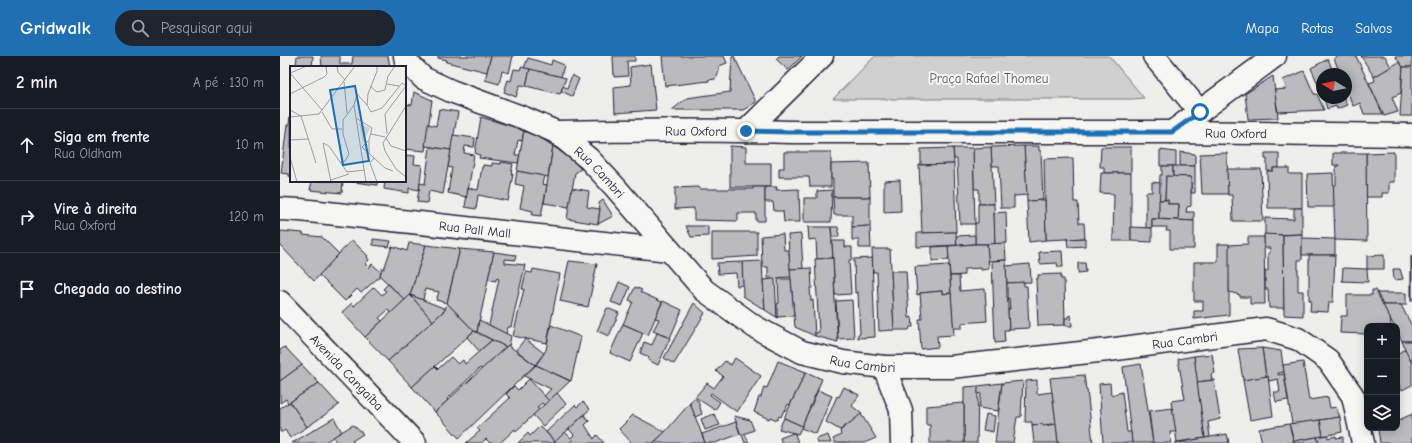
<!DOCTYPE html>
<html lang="pt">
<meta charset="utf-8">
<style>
:root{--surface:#171b24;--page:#20242c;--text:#f1f3f6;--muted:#9ea1a6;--line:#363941;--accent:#1f6fb2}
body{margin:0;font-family:"Comic Neue",sans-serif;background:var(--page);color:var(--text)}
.controls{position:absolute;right:12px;bottom:12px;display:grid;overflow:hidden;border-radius:8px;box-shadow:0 2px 10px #0003}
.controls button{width:36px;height:36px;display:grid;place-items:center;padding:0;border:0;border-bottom:1px solid var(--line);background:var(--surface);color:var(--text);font:20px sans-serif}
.compass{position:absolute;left:1036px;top:12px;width:36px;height:36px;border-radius:50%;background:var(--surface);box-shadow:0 2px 10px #0003;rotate:280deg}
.stop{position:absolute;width:12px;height:12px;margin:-9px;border:3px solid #1f6fb2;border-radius:50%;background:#fff}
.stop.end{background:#1f6fb2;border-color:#fff;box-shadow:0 1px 4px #0008}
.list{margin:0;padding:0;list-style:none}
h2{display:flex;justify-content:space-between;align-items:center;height:52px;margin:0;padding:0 16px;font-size:17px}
h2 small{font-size:13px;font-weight:400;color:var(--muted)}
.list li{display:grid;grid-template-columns:26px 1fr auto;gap:12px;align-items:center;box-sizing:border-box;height:72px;padding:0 16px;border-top:1px solid var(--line)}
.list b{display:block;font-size:15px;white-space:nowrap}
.list p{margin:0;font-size:13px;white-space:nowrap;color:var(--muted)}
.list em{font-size:13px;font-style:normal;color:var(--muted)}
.icon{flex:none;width:22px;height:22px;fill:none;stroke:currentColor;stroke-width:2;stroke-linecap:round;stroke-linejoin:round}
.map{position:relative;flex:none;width:1132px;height:387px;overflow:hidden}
header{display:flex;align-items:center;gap:24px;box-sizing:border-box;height:56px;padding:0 20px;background:var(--accent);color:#fff}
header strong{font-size:19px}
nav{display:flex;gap:22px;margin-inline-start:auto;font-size:14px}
.search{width:280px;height:36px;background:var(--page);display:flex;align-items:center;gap:10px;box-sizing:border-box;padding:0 14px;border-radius:22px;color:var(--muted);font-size:15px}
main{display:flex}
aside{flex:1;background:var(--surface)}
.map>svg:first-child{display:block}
.green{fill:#d0d0d1;stroke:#797986}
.building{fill:#bbbbbf;stroke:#22223b}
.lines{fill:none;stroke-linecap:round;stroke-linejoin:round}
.minor-casing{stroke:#22223b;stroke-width:25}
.secondary-casing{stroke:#22223b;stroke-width:25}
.minor{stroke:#f6f6f2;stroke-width:22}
.secondary{stroke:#f6f6f2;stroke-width:22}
.route{stroke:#1f6fb2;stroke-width:5}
.labels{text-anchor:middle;stroke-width:4;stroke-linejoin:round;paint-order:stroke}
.park-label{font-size:13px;fill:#565668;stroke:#f6f6f2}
.street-label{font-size:13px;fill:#22223b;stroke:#f6f6f2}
.inset-road{fill:none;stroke:#9c9ca5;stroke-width:1}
.view{fill:#1f6fb2;fill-opacity:0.15;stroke:#1f6fb2;stroke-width:2}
.inset-edge{fill:none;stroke:#22223b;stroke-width:2}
</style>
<header>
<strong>Gridwalk</strong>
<div class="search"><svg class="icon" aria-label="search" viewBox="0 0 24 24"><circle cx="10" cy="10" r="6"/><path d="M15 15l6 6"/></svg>Pesquisar aqui</div>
<nav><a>Mapa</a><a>Rotas</a><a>Salvos</a></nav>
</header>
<main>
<aside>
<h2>2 min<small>A pé · 130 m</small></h2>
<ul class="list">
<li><svg class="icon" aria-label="ahead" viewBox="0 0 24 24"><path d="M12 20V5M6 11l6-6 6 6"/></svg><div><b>Siga em frente</b><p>Rua Oldham</p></div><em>10 m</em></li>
<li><svg class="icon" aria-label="right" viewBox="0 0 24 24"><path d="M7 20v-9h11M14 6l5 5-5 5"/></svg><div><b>Vire à direita</b><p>Rua Oxford</p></div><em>120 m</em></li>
<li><svg class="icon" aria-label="arrive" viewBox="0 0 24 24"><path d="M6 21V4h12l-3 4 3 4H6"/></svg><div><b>Chegada ao destino</b></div></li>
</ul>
</aside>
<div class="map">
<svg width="1132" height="387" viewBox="0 0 1132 387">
<rect width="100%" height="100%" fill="#eeeeeb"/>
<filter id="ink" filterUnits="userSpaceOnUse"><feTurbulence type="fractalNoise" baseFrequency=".025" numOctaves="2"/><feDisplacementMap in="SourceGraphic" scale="8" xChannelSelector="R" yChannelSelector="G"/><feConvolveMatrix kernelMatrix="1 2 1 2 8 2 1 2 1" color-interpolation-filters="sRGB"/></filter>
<g filter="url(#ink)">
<polygon class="green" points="595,0 829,0 864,42 852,43 553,43"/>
<g class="building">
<polygon points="17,0 33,0 32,11 16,10"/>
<polygon points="41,0 60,0 60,8 72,8 73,0 108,0 110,11 42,11"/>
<polygon points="158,0 211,0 207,16 166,6 167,4 158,2"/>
<polygon points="211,0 233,0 229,17 222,15 219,28 205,24"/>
<polygon points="333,0 355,0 355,5 347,5 348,20 334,21"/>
<polygon points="382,0 444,0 447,7 439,10 439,15 437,21 435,23 428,24 429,25 385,30"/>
<polygon points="454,0 476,46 463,54 392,54 407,42 450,36 452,1"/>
<polygon points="499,0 522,0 508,14 496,3"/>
<polygon points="1058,0 1076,0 1103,58 1084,58 1080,47 1073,50 1066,32 1066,18 1060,18 1054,2"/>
<polygon points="1081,0 1105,0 1111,11 1094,21"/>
<polygon points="1115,0 1130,0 1132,3 1132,11 1123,11"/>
<polygon points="248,2 271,9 272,4 284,9 281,21 244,12"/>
<polygon points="1048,3 1054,18 1042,18 1042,37 1031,12"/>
<polygon points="1119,6 1123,11 1121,37 1112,41 1118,56 1104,60 1089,27 1095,25 1094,21"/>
<polygon points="371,8 376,54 335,57 334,31 351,29 350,11"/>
<polygon points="241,11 250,13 246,30 240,29 236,41 224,36 228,24 231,25 234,13 240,14"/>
<polygon points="1123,11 1132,11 1132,60 1120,60"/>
<polygon points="250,13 286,22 280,38 246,30"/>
<polygon points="1024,15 1034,38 1037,38 1044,54 998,56 994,34 1007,33 1003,24"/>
<polygon points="292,19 299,23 292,40 281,35 283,30 287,32"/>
<polygon points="993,20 998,62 968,63 965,38"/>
<polygon points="134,36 152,44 145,95 125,93 125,48 132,49"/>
<polygon points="1044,42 1064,42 1067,49 1057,53 1056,50 1047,53"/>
<polygon points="159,53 178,56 171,94 145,90 148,68 156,70"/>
<polygon points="10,59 11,59 11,121 9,120 9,118 1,117 7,69 9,69"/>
<polygon points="201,61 244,74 242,85 238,84 235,99 240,99 238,107 199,102 200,99 195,97"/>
<polygon points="244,74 264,84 273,90 268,121 237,115"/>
<polygon points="173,79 195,82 194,91 185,90 184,97 194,99 187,141 168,137 172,112 168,111"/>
<polygon points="273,90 291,103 301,113 295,117 289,151 264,147"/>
<polygon points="450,90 466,91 466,107 491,107 491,131 450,131"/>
<polygon points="744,90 759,90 759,95 761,95 763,144 747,145"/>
<polygon points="744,90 747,139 734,140 734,152 721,152 719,110 712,110 711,91"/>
<polygon points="150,91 171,94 163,138 149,135 147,147 137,146 140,127 145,128"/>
<polygon points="711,91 714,148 699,148 699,133 694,133 693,92"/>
<polygon points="821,91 851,91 851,117 824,117 824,111 820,111"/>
<polygon points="673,92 693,92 695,168 680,168 677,103 674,103"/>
<polygon points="673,92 674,108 641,109 641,93"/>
<polygon points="880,94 896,96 896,110 880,110"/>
<polygon points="504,96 551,96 551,131 530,131 529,121 499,121 499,112 504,112"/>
<polygon points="900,96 915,98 915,110 900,110"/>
<polygon points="1114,96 1114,126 1109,126 1109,137 1102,137 1102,141 1086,141 1086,97"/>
<polygon points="947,97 948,138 922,138 920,98"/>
<polygon points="985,97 999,97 999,112 993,112 993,115 987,115 987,103 985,103"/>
<polygon points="1053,97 1086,97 1087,185 1055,184 1053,129 1056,129 1056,111 1059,110 1059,109 1053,109"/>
<polygon points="125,99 135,100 134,108 142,109 139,134 129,132 129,137 104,133 105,125 125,125"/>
<polygon points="793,102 794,146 798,146 799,167 804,167 805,182 766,184 764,103"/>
<polygon points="221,106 233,108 231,118 233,118 228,145 198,139 196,153 185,151 188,132 198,134 202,111 203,111 203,109 212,110 212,107 221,108"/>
<polygon points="589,107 590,141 553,141 553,123 551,123 551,108"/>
<polygon points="674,108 676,176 642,177 639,109"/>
<polygon points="882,110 893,110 893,121 886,120 885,144 879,144 880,119 882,119"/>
<polygon points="893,110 915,110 915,137 911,137 911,121 893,121"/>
<polygon points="993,112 1009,112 1009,118 1022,118 1022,152 988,152 987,115 993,115"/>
<polygon points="947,113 981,113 983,165 953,165 952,139 948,139"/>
<polygon points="237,115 264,120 262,128 267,129 261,160 252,159 253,155 240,152 244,130 235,128"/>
<polygon points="821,117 851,117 851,185 833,185 834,138 820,137"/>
<polygon points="1053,117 1054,151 1028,151 1027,118"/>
<polygon points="886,120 911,121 911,150 907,151 906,156 914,156 914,165 898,164 899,148 888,148 888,144 885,144"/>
<polygon points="620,124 621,155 604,156 604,125"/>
<polygon points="32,125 63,125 62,137 30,134"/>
<polygon points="67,125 97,125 97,129"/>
<polygon points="872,126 880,127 879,163 872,163 872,172 866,172 866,136 872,136"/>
<polygon points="418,131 419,133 473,133 473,131 485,131 485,165 476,165 476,157 458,157 458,165 414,164 414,152 395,153 395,132"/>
<polygon points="485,131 497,131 496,134 519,133 520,166 504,166 503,155 494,155 493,146 485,146"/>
<polygon points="292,132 309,135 307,151 320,153 318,168 287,163"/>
<polygon points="552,134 551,166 524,166 524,142 537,142 537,135"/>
<polygon points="553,141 590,141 590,170 572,171 572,159 554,159"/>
<polygon points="323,144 333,160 318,168 320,153 319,147"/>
<polygon points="765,144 766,184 749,186 747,145"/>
<polygon points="879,144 888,144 888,148 899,148 898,164 879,163"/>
<polygon points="698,148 714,148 715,188 695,188 695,167 698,167"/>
<polygon points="1014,152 1022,152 1022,178 985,179 985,162 1014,163"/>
<polygon points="726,156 727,187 715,188 714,157"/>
<polygon points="872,163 914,165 914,193 890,193 890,175 886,175 887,171 872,171"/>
<polygon points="406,170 428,170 428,180 411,181"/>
<polygon points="590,170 591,192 579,192 579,184 572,184 572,171"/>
<polygon points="528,171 551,171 553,202 537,203 536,183 529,184"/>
<polygon points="551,171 558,171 559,181 552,181"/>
<polygon points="851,171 872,172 872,186 851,185"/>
<polygon points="0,175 23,177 23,179 42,181 59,198 34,225 0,189"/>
<polygon points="432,176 477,176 477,200 432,203"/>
<polygon points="676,176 677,189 637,191 637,177"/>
<polygon points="503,178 504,194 509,194 511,221 488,222 488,211 482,211 481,180"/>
<polygon points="521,178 523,213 510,213 508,179"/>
<polygon points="984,178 1003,179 1004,252 989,252 988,233 985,233 985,215 988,215 988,197 990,197 990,192 984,192"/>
<polygon points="1022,178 1022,204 1018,204 1018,235 1023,235 1023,260 1004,259 1003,179"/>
<polygon points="695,179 695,188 677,189 676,180"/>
<polygon points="968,181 984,181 985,248 970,248 970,241 960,241 960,239 949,236 948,189 968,188"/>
<polygon points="805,182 805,190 788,191 787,183"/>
<polygon points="1022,182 1055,183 1055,199 1022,199"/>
<polygon points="93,183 111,185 109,191 93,189"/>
<polygon points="72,184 88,200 87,201 89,204 85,208 89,212 92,208 101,216 100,220 81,237 77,233 65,245 39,219"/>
<polygon points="552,185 565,185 565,191 572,191 572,204 569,204 571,238 555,239"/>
<polygon points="129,187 146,189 130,239 125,244 100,220 102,212 104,213 112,190 127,195"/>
<polygon points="725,187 726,204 708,205 707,188"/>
<polygon points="695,188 707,188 709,213 701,214 701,212 684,213 684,219 670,220 668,190"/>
<polygon points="938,188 949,188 949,259 914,263 914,255 923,255 923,245 914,245 914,206 938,206"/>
<polygon points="146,189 180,193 167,247 156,244 159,236 145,233 143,244 130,239"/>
<polygon points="668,190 669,204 652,205 652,191"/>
<polygon points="180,193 214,196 197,276 194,275 167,247"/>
<polygon points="592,193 610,193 614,274 599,275 597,216 593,216"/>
<polygon points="782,195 783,211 778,211 777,207 760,208 759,196"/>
<polygon points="214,196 236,199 235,204 225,203 225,207 245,209 231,271 228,271 226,278 209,269 219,223 216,222 216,225 208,223"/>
<polygon points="1029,199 1055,199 1053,246 1049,246 1048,256 1030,255 1031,244 1029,244"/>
<polygon points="1104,199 1104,213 1087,213 1087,200"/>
<rect x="1131" y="200" width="1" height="45"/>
<polygon points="553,202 555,245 558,286 535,280 535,277 539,276 535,203"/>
<polygon points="592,202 595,281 578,282 578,278 580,278 578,236 575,237 574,203"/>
<polygon points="726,204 729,274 724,274 725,286 715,287 712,205"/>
<polygon points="289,205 317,208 308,251 280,245"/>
<polygon points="482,205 483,224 485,254 463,240 462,206"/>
<polygon points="462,206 463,229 457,230 456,217 438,218 437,207"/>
<polygon points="798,207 805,207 806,216 798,217"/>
<polygon points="750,208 751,226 727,227 726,210"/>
<polygon points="669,209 671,237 662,238 662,235 640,237 640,238 637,239 635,211"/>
<polygon points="531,212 532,232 530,232 531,245 533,244 535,280 515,271 510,213"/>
<polygon points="1063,212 1087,213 1088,226 1062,225"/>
<polygon points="253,213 280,218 267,287 233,280 244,233 242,233 246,216 252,217"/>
<polygon points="1113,213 1120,213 1123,223 1114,224"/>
<polygon points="611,215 626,215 629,262 632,261 633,271 630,271 629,274 614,274"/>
<polygon points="781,218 781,223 784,223 785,269 758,270 756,223 758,223 758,219"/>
<polygon points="670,220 679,220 680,235 705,233 707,265 682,267 682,272 673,272"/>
<polygon points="495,223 497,261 498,262 485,254 483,224"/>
<polygon points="498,223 511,223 514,260 497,261 497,248 499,247"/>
<polygon points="339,226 350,231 342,250 331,246"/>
<polygon points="744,226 744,230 747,230 749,272 729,273 728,253 730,253 729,242 727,242 727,227"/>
<polygon points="108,228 125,244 111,257 108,254 99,262 102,265 85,281 62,256 72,247 74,250 94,231 102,239 106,235 103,233"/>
<polygon points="355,231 362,234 360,236 382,246 368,279 343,268 353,246 349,244"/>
<polygon points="1092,234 1096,234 1110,262 1111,270 1087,270 1087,278 1060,277 1061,260 1067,260 1067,239 1092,239"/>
<polygon points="662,235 662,238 671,237 674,279 657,280 658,291 641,293 639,263 642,263 640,237"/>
<polygon points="1097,237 1126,237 1126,249 1103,249"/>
<polygon points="130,239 143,244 166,253 153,265"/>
<polygon points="130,239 153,265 108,305 85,281"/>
<polygon points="572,244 574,282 558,283 556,245"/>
<polygon points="383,245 402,254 390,282 373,275 379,263 375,262"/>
<polygon points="167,247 194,275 132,331 108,305 165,254"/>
<polygon points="414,247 425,257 394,308 384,302"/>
<polygon points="1103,249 1121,249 1132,270 1132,285 1122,285 1117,275 1117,270 1114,270"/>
<polygon points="327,252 339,257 329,280 317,275"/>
<polygon points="791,259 792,270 785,270 785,262 788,262 788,260"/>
<polygon points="199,264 231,280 229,290 226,291 197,276"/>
<polygon points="343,268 363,277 350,306 330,297"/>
<polygon points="271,269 301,281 291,325 256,309 266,294"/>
<polygon points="194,275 212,284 199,295 187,281"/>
<polygon points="377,277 390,282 378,309 368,304 369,301 360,297 364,286 372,289"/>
<polygon points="245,283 264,297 255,309 236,294"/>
<polygon points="212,284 226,291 202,313 200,312 167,343 168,344 155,356 132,331 155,310 158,313 171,301 178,308 183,304 185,308"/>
<polygon points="1122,285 1132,285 1132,308 1125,293"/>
<polygon points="228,289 255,309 179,382 155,356"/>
<polygon points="5,291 22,309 0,325 0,294"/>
<polygon points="982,292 1001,295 1004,316 998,317 998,319 1004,318 1008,344 996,346 994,336 1000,336 998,323 989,325 988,320 986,321"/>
<polygon points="982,292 986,321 963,324 958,293"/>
<polygon points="1125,293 1132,308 1132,329 1122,334 1117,325 1117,298"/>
<polygon points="932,298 935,317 931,318 932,324 917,326 914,300"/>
<polygon points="914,300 925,382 897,386 891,345 905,343 898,303"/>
<polygon points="455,302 481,320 457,356 431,337 430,339 440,346 435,354 415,341 427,327 434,332 443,320 436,315 445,305 451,309"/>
<polygon points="498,305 526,316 510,349 508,348 505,355 504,354 501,361 499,360 497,364 490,361 489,363 474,356 479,341 481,341 484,331 487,332"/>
<polygon points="1023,306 1029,344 1048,341 1050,352 1056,351 1060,361 1012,368 1003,309"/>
<polygon points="861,308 873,387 852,387 843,311"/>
<polygon points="22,309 39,327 10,346 8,347 6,343 0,347 0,325"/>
<polygon points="256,309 290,325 269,345 264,340 271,333 244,320"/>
<polygon points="526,316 542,323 522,370 504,362"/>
<polygon points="804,319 806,334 807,334 813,387 778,387 770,322"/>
<polygon points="988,320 993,360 970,364 963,324"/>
<polygon points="249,323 269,345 264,349 262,347 257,351 259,354 236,375 235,373 220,387 210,387 206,383 201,387 186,387 200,375 197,372 230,342 226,338 234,330 238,334"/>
<polygon points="757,324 757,338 772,336 776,368 752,369 752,366 745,366 746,325"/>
<polygon points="934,324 940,363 928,366 930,381 925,382 917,326"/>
<polygon points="743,325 741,361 737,361 733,387 715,387 722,327"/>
<polygon points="39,327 59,349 27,371 10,346"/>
<polygon points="722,327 718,355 699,352 701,338 697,337 698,330"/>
<polygon points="830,327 831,339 842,336 847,376 851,376 852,387 823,387 819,328"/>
<polygon points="698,330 697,387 684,387 684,331"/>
<polygon points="564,331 579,339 572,350 582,358 560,374 546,366 557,340 559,341"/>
<polygon points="538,334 552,340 536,378 521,372"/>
<polygon points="277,337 286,348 263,370 253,359"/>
<polygon points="414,342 418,345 422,358 415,361 410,347"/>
<polygon points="10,346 27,371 10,382 5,374 2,376 0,376 0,352"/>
<polygon points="303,346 310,353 275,386 266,376 295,349 297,351"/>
<polygon points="410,347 425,387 373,387 385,376"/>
<polygon points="684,347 684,387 650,387 650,369 646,369 646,350"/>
<polygon points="892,352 896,376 890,376 891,387 873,387 869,355"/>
<polygon points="434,358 440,369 425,374 421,363"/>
<polygon points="581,358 596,382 584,387 555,387 553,383 561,379 560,375"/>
<polygon points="706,358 715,360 713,376 703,374"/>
<polygon points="1132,358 1132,387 1100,387 1098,373 1117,372 1117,365"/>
<polygon points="304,359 309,365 305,369 314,383 317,379 324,387 295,387 292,384 290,387 274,387 285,376 291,382 294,379 289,373"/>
<polygon points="353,359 385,376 373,387 352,387 339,373"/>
<polygon points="454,360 470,364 474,374 461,379"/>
<polygon points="1060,361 1062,376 1043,380 1040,364"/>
<polygon points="54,362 62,376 43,387 12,387"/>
<polygon points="504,362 522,370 518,378 499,373"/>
<polygon points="1040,364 1043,380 1014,385 1009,368"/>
<polygon points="456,366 460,378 435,387 425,387 422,378"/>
<polygon points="763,368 763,370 776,368 778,387 754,387 752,369"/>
<polygon points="1009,368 1014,387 982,387 979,373"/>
<polygon points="73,369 83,378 72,385 74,387 57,387 53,381"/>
<polygon points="260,370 275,386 274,387 238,387 248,377 250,380"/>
<polygon points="513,377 515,378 518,387 502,387 500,382"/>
<polygon points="465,378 469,387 465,387 462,379"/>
<polygon points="947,378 949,387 895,387 925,382"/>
<polygon points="548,379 551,387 537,387 536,383"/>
<polygon points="1047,379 1048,382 1056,380 1056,382 1063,381 1063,387 1039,387 1037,381"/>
<polygon points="1037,381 1039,387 1014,387 1014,385"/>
</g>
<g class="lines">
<g class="minor-casing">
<g id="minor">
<path id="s1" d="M125,0L126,5L143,22L171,35L244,62L276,76L309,103L335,131L424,234L475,271L522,296L563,306L604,311H671L828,294L986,273L1018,283L1048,304L1073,340L1083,387"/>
<polyline points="874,0 920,56"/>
<polyline points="466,75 542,0"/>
<path id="s2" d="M276,76C354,74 432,74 510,76H892L1132,79"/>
<polyline points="892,76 995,0"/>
<path id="s3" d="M0,153L20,154L389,194"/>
<polyline points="604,311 621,354 622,387"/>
</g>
</g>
<g class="secondary-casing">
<g id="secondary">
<path id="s4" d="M0,246L135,387"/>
</g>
</g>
<use href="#minor" class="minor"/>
<use href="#secondary" class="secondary"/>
</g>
</g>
<g class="lines" filter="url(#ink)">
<polyline class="route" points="466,75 510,76 892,76 920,56"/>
</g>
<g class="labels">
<g class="park-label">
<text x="709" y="27">Praça Rafael Thomeu</text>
</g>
<g class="street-label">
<text dy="5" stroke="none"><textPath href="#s2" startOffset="140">Rua Oxford</textPath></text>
<text dy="5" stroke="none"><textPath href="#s2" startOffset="680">Rua Oxford</textPath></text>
<text dy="5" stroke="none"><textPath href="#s1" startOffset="232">Rua Cambri</textPath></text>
<text dy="5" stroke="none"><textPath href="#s3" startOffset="196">Rua Pall Mall</textPath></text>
<text dy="5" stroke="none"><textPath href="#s1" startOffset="892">Rua Cambri</textPath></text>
<text dy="5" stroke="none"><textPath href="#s1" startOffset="568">Rua Cambri</textPath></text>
<text dy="5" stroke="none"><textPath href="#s4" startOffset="97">Avenida Cangaíba</textPath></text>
</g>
</g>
<g transform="translate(10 10)">
<rect width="116" height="116" fill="#eeeeeb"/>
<path d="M69,57L80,62L73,77Z" fill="#d0d0d1"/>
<path class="inset-road" d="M47,0L48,6L55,14M87,0V5L78,28L77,39L81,46L92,42L112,17L116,20L95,48L97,68M0,7L32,44M0,7L17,0M54,16L57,47M97,18L109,20M80,20L87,26L95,24L98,10L105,0M0,28L34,11L37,8L36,0M64,39L76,116M116,40L93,77L95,85L106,103L116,111M0,44L11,50L26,97M32,46L42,63H52M0,51L29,48L65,0M66,52L82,62L79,74L72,81M81,68L95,71M96,72L101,80L116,85M0,74L18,73M79,75V88M72,81L95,102L103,105M0,91L7,116M84,92L80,97L87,116M50,97L55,95L59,88L53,68V54L64,39L67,28L77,39M41,114L59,108M41,116L33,77L39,80L57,106L75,104"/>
<path class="view" d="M65,20L79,95L53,99L40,24Z"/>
<rect width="116" height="116" class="inset-edge"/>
</g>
</svg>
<div class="controls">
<button>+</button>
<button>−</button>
<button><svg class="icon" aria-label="layers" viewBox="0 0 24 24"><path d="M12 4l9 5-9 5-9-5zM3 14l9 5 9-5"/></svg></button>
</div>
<svg class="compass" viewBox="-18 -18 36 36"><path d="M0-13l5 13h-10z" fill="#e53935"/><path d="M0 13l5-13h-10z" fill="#9ea1a6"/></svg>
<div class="stop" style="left:920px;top:56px"></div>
<div class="stop end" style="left:466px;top:75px"></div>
</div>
</main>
